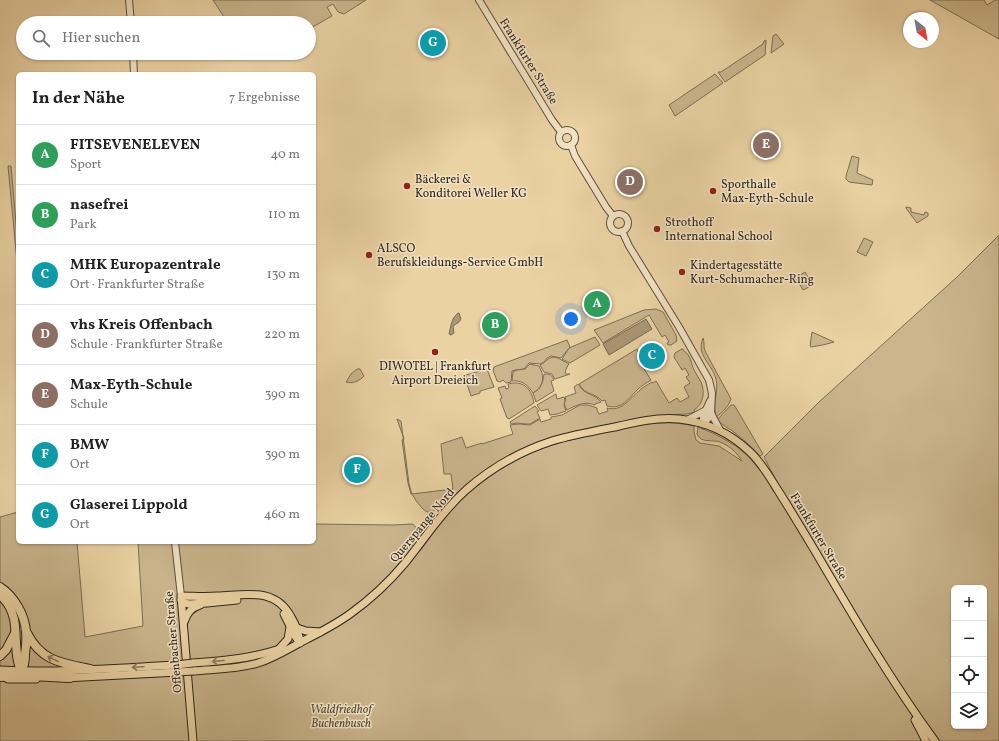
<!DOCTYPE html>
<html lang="de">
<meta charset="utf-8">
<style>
:root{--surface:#fff;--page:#f2f2f2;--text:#222;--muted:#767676;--line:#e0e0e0;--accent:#8f2418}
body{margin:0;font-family:Vollkorn,serif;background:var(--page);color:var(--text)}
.controls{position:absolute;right:12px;bottom:12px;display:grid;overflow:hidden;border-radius:6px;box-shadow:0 1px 3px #0004}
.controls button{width:36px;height:36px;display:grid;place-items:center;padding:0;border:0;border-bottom:1px solid var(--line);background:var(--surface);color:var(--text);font:20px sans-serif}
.compass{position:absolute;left:903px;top:12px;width:36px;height:36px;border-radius:50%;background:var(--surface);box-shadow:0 1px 3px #0004;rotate:149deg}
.you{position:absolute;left:571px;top:319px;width:14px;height:14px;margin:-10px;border:3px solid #fff;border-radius:50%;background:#1a73e8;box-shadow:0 0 0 6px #1a73e833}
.badge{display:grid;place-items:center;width:26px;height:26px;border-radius:50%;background:var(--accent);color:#fff;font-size:13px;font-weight:700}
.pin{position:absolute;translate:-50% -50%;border:2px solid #fff;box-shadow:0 1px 4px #0006}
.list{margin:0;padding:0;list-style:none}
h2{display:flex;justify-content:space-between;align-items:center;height:52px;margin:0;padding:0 16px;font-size:17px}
h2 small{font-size:13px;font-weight:400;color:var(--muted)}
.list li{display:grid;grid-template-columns:26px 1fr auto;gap:12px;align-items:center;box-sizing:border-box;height:60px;padding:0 16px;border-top:1px solid var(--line)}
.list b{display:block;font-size:15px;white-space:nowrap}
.list p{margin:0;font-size:13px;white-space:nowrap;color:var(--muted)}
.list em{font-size:13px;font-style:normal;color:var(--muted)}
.icon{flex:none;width:22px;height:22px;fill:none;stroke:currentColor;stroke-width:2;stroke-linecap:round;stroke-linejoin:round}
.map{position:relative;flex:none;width:999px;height:741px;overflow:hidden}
.search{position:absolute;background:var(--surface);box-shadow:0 1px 3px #0004;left:16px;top:16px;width:300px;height:44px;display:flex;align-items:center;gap:10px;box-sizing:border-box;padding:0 14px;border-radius:22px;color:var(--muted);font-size:15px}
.panel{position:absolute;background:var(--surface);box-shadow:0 1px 3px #0004;left:16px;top:72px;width:300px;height:472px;border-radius:6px}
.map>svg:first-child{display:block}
.green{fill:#cab58c;stroke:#7c6e54;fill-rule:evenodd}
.water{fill:#aa9875;stroke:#786a51}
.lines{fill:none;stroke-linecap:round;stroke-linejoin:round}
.minor-casing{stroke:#5d513e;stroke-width:8}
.major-casing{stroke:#2e261c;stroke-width:9}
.highway-casing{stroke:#2e261c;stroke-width:10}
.minor{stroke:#f1e2c3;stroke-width:6}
.major{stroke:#ead2a3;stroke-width:7}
.highway{stroke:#ead2a3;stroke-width:8}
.major-bridge-casing{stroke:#2e261c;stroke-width:9;stroke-linecap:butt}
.major-bridge{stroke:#ead2a3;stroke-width:7}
.oneway{stroke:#8c7c60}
.poi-dot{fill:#8f2418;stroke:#f1e2c3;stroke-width:1.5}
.labels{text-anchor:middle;stroke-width:3;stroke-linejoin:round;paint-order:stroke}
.street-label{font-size:12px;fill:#2e261c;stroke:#f1e2c3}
.poi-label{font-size:12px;fill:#2e261c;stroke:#f1e2c3;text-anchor:start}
.park-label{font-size:12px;font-style:italic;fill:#554a38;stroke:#f1e2c3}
</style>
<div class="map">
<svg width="999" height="741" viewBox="0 0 999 741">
<rect width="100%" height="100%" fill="#ead2a3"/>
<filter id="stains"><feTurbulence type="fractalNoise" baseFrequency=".005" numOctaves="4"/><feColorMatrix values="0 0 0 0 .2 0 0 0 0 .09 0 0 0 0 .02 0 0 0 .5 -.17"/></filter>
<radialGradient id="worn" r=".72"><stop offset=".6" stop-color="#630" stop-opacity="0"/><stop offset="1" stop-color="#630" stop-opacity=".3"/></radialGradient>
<g class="green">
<polygon points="213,0 366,0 344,14 338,12 333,4 327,7 332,16 309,29 309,23 228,23"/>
<polygon points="930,0 984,0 987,5 995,0 999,0 999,39"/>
<polygon points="776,34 784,44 771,53 773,36"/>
<polygon points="766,40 765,55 725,82 718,72 721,72 763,44 764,41"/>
<polygon points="715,74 723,83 675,116 669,105"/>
<polygon points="852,156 859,158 857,173 873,180 872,185 849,182 846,179 846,176"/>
<polygon points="8,166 11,166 18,246 18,272"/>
<polygon points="906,207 911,208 911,212 924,215 925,212 928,213 928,216 917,223 906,208"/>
<path d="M999,235V741H0V517L18,512V542H77L85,637L143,626L138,542H314V524L393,525L413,524L418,530V534L412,545L420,551C430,538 438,524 449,512C475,484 509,460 545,447C566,440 588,436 610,431C639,425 664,419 694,426V432L696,440L700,443L719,446L742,461C737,453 730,446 720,442C711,439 702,444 697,434L698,427L715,434L736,446L748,456L769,481L779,486L764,457L819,402L957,277ZM954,588H984V726H954Z"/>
<polygon points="864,238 873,242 866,256 857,252"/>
<polygon points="805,272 813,285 803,290 796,278"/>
<polygon points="656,309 663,312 676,335 677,341 671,345 668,345 667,343 669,342 665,335 662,337 649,315 603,343 594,330 644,310"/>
<polygon points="812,332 834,342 823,345 811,347 810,346"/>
<polygon points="595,337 600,345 570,363 562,359 569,348"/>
<path d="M703,338C705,342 703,346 705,351L731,399C729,406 722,413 716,417C712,404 719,391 716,379C711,362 696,356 703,338Z"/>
<polygon points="567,340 570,347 561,358 551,356 547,358 544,362 540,364 529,363 524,369 515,370 512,371 511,382 506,383 503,380 500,382 497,381 493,370 494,367"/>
<path d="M637,349L645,362L641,364L651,380C646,383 641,386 637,390C628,399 622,410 607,406L605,400L602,401C594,392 586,396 579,384Z"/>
<path d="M682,349H683L684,351C691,355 691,364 694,370C696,374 699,378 701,382C705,391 704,404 694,410L695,412L687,414L667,415L645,417L586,429L556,437L504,460L491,466L471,481L443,505L432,512H427L423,509L417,502L412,494H411L408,483L402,440L404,439L397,419L401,421L409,484L412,494L453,489L451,474H444L441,444L462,437L466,448L482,443V444L513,434L510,425L519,424L530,425L540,419L541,422L551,419V417L562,415L580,405H588L597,408V410L599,414L608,411L607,408C622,412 629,399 639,391C643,387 647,385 652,382L653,383L656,381L669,403L677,398L680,402L689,397L684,387L690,383L686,377L689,375L685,368L682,370L674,357L675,353Z"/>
<path d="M553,357L558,358L569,364L568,365L565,372L566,374H570L555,379L552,374L544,372L540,365C545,363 547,358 553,357Z"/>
<path d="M530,364L539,366C545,377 544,386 533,393C528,385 522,380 512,381L513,372L517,370L525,369Z"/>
<path d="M357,369H360L364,376C360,381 352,384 346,382L351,374Z"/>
<polygon points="487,369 494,387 480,391 480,393 471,396 466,381 466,375"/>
<path d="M544,374H545C550,374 552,375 554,380L551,381L554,391L536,402L533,393C541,389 543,383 544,374Z"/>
<path d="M513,383C526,382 532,391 534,403L509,419L508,418H507L500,399L502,398L498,388L505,386L506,389L509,388L508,384Z"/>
<path d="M578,384C586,397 593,392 601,402L595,404V405C584,401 577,405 567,410L564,404L566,400L565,397L576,393L574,387Z"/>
<polygon points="556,394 557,399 564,397 565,400 564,405 566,411 557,414 550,415 548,409 541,411 537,405"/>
<path d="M731,405H734L736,408L763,454L760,456C753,448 744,440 735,433C729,428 722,425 717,420Z"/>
<polygon points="535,406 539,411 537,412 540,418 530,424 526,424 517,423 511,424 510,422"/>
</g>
<g class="water">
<path d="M458,313H459L461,319L459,322L453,326L454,333L451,335L449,334C451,326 451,319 458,313Z"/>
<polygon points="646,319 652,329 609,355 603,344"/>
</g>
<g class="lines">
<g class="minor-casing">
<g id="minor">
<polyline points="129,0 131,23"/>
<polyline points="479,0 552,120 561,132"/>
<polyline points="133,53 134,74"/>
<circle cx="567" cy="138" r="8"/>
<polyline points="571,145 575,156 606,207 613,216"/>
<circle cx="619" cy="223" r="9"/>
<polyline points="622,231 629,246 679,327 709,380 712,393 711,412 708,419 703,424"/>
<polyline points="711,412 713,417 720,430"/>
<polyline points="687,420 706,410"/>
<polyline points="703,424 703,416 710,401"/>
<polyline points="175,542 181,596"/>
</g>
</g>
<g class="major-casing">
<g id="major">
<polyline points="181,600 184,603 189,604 207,603 237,600"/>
<polyline points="284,614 295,636 299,642"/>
<path d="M184,622C187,613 191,608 200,605"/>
<polyline points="297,628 306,631 320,632"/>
<polyline points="278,650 288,639 290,627"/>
<path d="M193,663C225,661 253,658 283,648"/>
<path d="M0,670C59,673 118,668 177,665"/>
<path d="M194,671C215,669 238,669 258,663C274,658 288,649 303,641C319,633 336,624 350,614C371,599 389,582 405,563C425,538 442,512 466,490C490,469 521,451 552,441C572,435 594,431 615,427C636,422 657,417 679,419C707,422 729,432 750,452C762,463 770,478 779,492C791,511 803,531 815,551C853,616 891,681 935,741"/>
<polyline points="64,678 178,672"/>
<polyline points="8,679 36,679"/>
<polyline points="915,720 926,741"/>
<path d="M193,741L181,596C193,596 205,597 217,596C246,595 275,587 291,617C296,625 299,633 300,643"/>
</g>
</g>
<g class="highway-casing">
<g id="highway">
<path d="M0,587C14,596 25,615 26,632C27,639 26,647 25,654C25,660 24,670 18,674C13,677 6,677 0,677"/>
<path d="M0,595C7,601 12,610 14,619C17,633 14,659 22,672C24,675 27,675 30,676L70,678"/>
<path d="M27,633C41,661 61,663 90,669"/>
<polyline points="0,656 6,650 15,633"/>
</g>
</g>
<use href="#minor" class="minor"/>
<use href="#major" class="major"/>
<use href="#highway" class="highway"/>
<g class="major-bridge-casing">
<g id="major-bridge">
<polyline points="177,665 193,663"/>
<polyline points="178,672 194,671"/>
</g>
</g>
<use href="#major-bridge" class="major-bridge"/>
</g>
<defs><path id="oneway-shaft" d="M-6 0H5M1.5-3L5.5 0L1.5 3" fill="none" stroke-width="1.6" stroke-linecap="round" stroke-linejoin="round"/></defs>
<g class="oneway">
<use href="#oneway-shaft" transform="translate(53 659) rotate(-154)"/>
<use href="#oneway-shaft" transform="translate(218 661) rotate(175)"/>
<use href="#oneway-shaft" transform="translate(138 667) rotate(177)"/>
</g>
<g class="poi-dot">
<circle cx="407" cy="186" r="4"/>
<circle cx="713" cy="191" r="4"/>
<circle cx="657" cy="229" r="4"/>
<circle cx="369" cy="255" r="4"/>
<circle cx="682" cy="272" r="4"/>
<circle cx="435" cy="352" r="4"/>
</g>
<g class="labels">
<g class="street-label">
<text transform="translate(529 61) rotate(58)" y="4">Frankfurter Straße</text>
<text transform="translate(422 525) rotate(-50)" y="4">Querspange Nord</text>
<text transform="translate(819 536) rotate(59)" y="4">Frankfurter Straße</text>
<text transform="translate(173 642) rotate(-95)" y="4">Offenbacher Straße</text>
</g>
<g class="poi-label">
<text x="415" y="183">Bäckerei &amp;<tspan x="415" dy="14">Konditorei Weller KG</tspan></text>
<text x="721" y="188">Sporthalle<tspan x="721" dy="14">Max-Eyth-Schule</tspan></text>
<text x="665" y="226">Strothoff<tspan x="665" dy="14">International School</tspan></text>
<text x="377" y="252">ALSCO<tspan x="377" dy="14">Berufskleidungs-Service GmbH</tspan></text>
<text x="690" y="269">Kindertagesstätte<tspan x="690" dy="14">Kurt-Schumacher-Ring</tspan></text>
<text x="435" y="370" text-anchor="middle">DIWOTEL | Frankfurt<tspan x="435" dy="14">Airport Dreieich</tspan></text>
</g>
<g class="park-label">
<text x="341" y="713">Waldfriedhof<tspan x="341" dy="14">Buchenbusch</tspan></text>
</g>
</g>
<rect width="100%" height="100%" filter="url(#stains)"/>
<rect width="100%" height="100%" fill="url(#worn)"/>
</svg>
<div class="controls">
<button>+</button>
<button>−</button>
<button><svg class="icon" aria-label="locate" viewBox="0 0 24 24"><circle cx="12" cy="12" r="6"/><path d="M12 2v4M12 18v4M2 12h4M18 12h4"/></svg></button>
<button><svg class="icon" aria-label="layers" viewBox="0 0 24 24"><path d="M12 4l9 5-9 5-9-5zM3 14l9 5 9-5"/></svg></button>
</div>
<svg class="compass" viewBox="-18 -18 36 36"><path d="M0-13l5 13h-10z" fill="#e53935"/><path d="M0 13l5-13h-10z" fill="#767676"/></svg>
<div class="you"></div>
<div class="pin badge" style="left:597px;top:304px;background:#2e9e5b">A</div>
<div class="pin badge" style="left:495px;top:325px;background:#2e9e5b">B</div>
<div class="pin badge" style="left:652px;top:356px;background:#0f9aa8">C</div>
<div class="pin badge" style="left:630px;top:182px;background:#8d6e63">D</div>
<div class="pin badge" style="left:766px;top:145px;background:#8d6e63">E</div>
<div class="pin badge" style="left:357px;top:470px;background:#0f9aa8">F</div>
<div class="pin badge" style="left:433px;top:43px;background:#0f9aa8">G</div>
<div class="search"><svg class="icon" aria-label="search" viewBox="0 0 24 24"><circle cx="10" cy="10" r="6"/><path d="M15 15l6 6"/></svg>Hier suchen</div>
<section class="panel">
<h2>In der Nähe<small>7 Ergebnisse</small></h2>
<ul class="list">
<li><span class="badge" style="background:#2e9e5b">A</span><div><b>FITSEVENELEVEN</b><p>Sport</p></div><em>40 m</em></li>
<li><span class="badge" style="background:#2e9e5b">B</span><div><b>nasefrei</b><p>Park</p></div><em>110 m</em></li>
<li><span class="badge" style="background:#0f9aa8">C</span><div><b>MHK Europazentrale</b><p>Ort · Frankfurter Straße</p></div><em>130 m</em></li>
<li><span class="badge" style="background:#8d6e63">D</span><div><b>vhs Kreis Offenbach</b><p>Schule · Frankfurter Straße</p></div><em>220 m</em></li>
<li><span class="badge" style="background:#8d6e63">E</span><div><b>Max-Eyth-Schule</b><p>Schule</p></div><em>390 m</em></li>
<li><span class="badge" style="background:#0f9aa8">F</span><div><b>BMW</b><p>Ort</p></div><em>390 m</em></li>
<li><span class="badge" style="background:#0f9aa8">G</span><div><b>Glaserei Lippold</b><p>Ort</p></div><em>460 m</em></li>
</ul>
</section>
</div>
